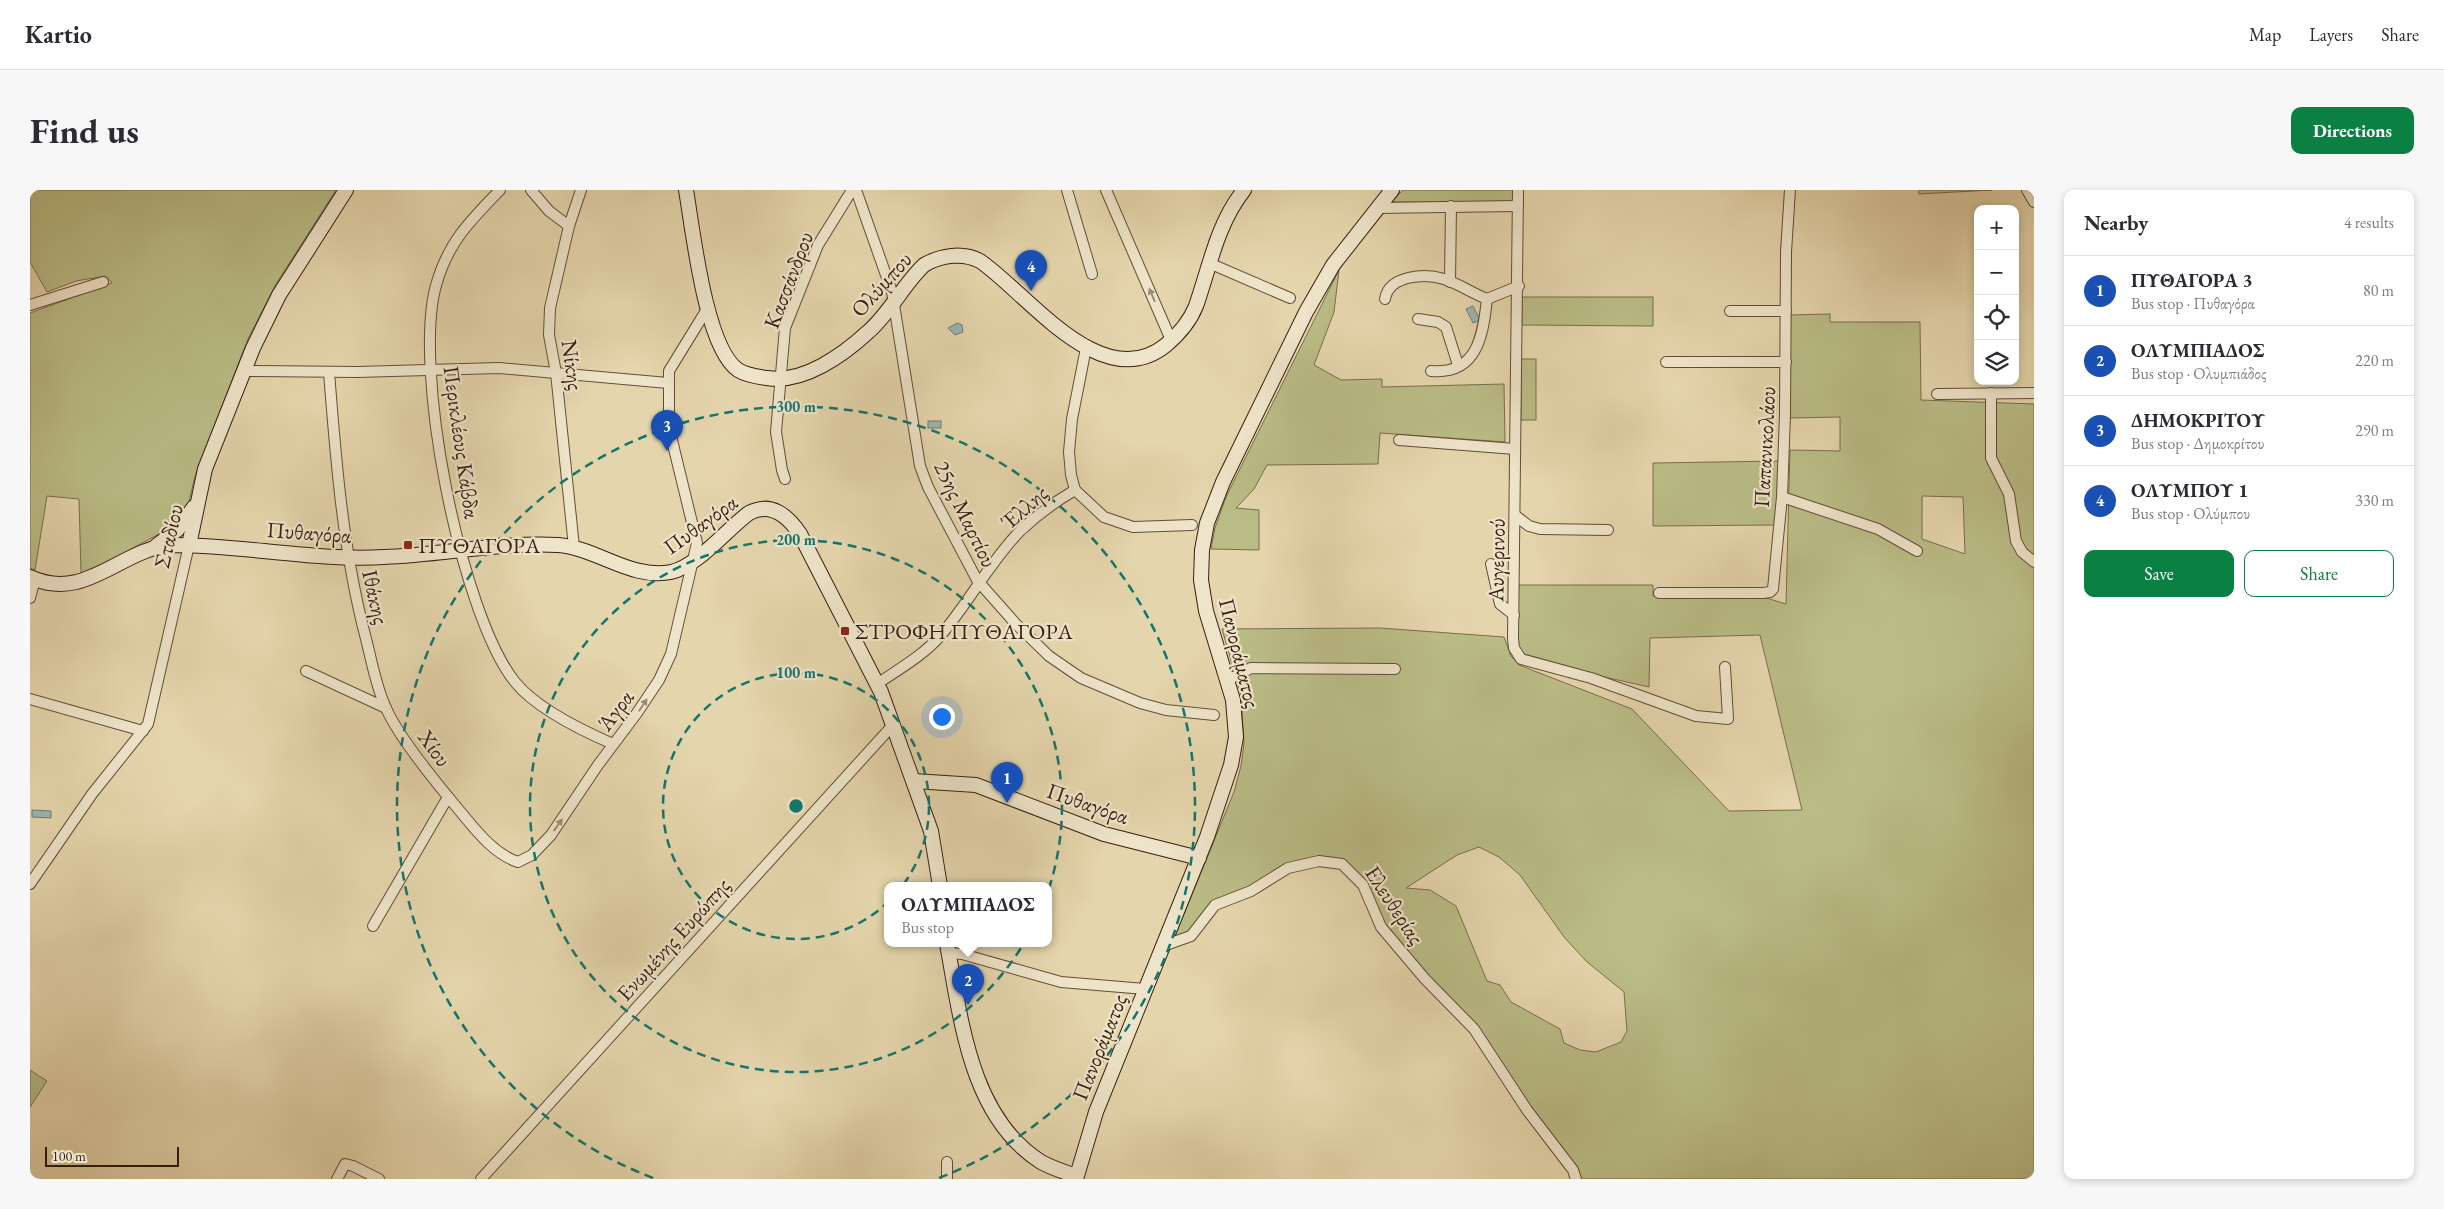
<!DOCTYPE html>
<meta charset="utf-8">
<style>
:root{--surface:#fff;--page:#f7f7f7;--text:#2b2b33;--muted:#7c7c81;--line:#e1e1e2;--accent:#0b8043}
body{margin:0;font-family:"EB Garamond",serif;background:var(--page);color:var(--text)}
.controls{position:absolute;right:15px;top:15px;display:grid;overflow:hidden;border-radius:10px;box-shadow:0 2px 8px #0003}
.controls button{width:45px;height:45px;display:grid;place-items:center;padding:0;border:0;border-bottom:1px solid var(--line);background:var(--surface);color:var(--text);font:25px sans-serif}
.scale{position:absolute;left:15px;bottom:12px;width:134px;box-sizing:border-box;padding-left:5px;border:2px solid #361e11;border-top:0;font-size:14px;line-height:18px;white-space:nowrap;color:#361e11;-webkit-text-stroke:4px #eee4c9;paint-order:stroke}
.you{position:absolute;left:911px;top:526px;width:18px;height:18px;margin:-12px;border:4px solid #fff;border-radius:50%;background:#1a73e8;box-shadow:0 0 0 8px #1a73e833}
.badge{display:grid;place-items:center;width:32px;height:32px;border-radius:50%;background:var(--accent);color:#fff;font-size:16px;font-weight:700}
.pin{position:absolute;translate:-50% -41px;filter:drop-shadow(0 1px 2px #0008)}
.pin::after{content:'';position:absolute;top:26px;width:18px;height:15px;background:inherit;clip-path:polygon(0 0,100% 0,50% 100%)}
.popup{position:absolute;left:854px;top:692px;width:168px;height:65px;box-sizing:border-box;display:grid;place-content:center;border-radius:10px;background:var(--surface);filter:drop-shadow(0 1px 4px #0005);font-size:16px;white-space:nowrap;color:var(--muted)}
.popup b{font-size:19px;color:var(--text)}
.popup::after{content:'';position:absolute;left:50%;top:100%;margin-left:-10px;border:10px solid transparent;border-top-color:var(--surface)}
.list{margin:0;padding:0;list-style:none}
h2{display:flex;justify-content:space-between;align-items:center;height:65px;margin:0;padding:0 20px;font-size:21px}
h2 small{font-size:16px;font-weight:400;color:var(--muted)}
.list li{display:grid;grid-template-columns:32px 1fr auto;gap:15px;align-items:center;box-sizing:border-box;height:70px;padding:0 20px;border-top:1px solid var(--line)}
.list b{display:block;font-size:19px;white-space:nowrap}
.list p{margin:0;font-size:16px;white-space:nowrap;color:var(--muted)}
.list em{font-size:16px;font-style:normal;color:var(--muted)}
.actions{display:flex;gap:10px;padding:15px 20px}
.actions a{flex:1;padding:11px 0;border:1px solid var(--accent);border-radius:10px;text-align:center;font-size:18px;color:var(--accent)}
.actions .main{background:var(--accent);color:#fff}
.icon{flex:none;width:28px;height:28px;fill:none;stroke:currentColor;stroke-width:2;stroke-linecap:round;stroke-linejoin:round}
.map{position:relative;flex:none;width:2004px;height:989px;overflow:hidden;border-radius:10px}
header{display:flex;align-items:center;gap:30px;box-sizing:border-box;height:70px;padding:0 25px;background:var(--surface);border-bottom:1px solid var(--line)}
header strong{font-size:24px}
nav{display:flex;gap:28px;margin-inline-start:auto;font-size:18px}
.intro{display:flex;align-items:center;justify-content:space-between;box-sizing:border-box;height:120px;padding:0 30px}
h1{margin:0;font-size:35px}
.button{padding:12px 22px;border-radius:10px;background:var(--accent);color:#fff;font-size:18px;font-weight:700}
main{display:flex;gap:30px;padding:0 30px}
aside{flex:1;background:var(--surface);border-radius:10px;box-shadow:0 2px 8px #0003}
.map>svg:first-child{display:block}
.green{fill:#babc86;stroke:#786d4c;fill-rule:evenodd}
.water{fill:#9ab6b4;stroke:#727973}
.lines{fill:none;stroke-linecap:round;stroke-linejoin:round}
.street-casing{stroke:#624c38;stroke-width:12}
.secondary-casing{stroke:#361e11;stroke-width:16}
.street{stroke:#eee4c9;stroke-width:10}
.secondary{stroke:#eee4c9;stroke-width:14}
.oneway{fill:#9b8b76}
.ring{fill:none;stroke:#0f766e;stroke-width:2.5;stroke-dasharray:9 6}
.poi-dot{fill:#8f2418;stroke:#eee4c9;stroke-width:2}
.labels{text-anchor:middle;stroke-width:4.5;stroke-linejoin:round;paint-order:stroke}
.street-label{font-size:22px;fill:#361e11;stroke:#eee4c9}
.poi-label{font-size:22px;fill:#361e11;stroke:#eee4c9;text-anchor:start}
.centre{fill:#0f766e;stroke:#eee4c9;stroke-width:2.5}
.ring-label{font-size:15px;text-anchor:middle;font-weight:bold;fill:#0f766e;stroke:#eee4c9;stroke-width:4.5;stroke-linejoin:round;paint-order:stroke}
</style>
<header>
<strong>Kartio</strong>
<nav><a>Map</a><a>Layers</a><a>Share</a></nav>
</header>
<div class="intro"><h1>Find us</h1><a class="button">Directions</a></div>
<main>
<div class="map">
<svg width="2004" height="989" viewBox="0 0 2004 989">
<rect width="100%" height="100%" fill="#e5d5ac"/>
<filter id="stains"><feTurbulence type="fractalNoise" baseFrequency=".004" numOctaves="4"/><feColorMatrix values="0 0 0 0 .2 0 0 0 0 .09 0 0 0 0 .02 0 0 0 .5 -.17"/></filter>
<radialGradient id="worn" r=".72"><stop offset=".6" stop-color="#630" stop-opacity="0"/><stop offset="1" stop-color="#630" stop-opacity=".3"/></radialGradient>
<g class="green">
<polygon points="0,0 306,0 246,94 218,149 165,286 158,316 142,337 77,372 51,383 49,309 17,306 5,380 0,378 0,123 82,93 76,86 46,91 17,102 0,72"/>
<polygon points="1373,0 1484,0 1484,12 1361,12"/>
<polygon points="1889,0 1962,0 1889,4"/>
<polygon points="1309,80 1304,122 1284,175 1311,190 1352,189 1352,197 1474,194 1475,252 1350,243 1348,274 1237,275 1224,299 1206,318 1229,320 1229,360 1181,359 1185,338 1196,307"/>
<polygon points="1492,107 1623,107 1623,136 1492,135"/>
<path d="M1800,124V132H1890L1891,210L2004,214V989H1550L1448,841L1370,756L1313,674L1288,669L1234,690L1196,708L1156,745L1145,746L1204,602L1211,576L1214,553L1211,506L1192,439L1350,438L1474,447L1481,466L1489,475L1602,519L1699,621L1772,620L1730,445L1620,448L1619,497L1490,468L1485,449L1489,395H1623V406L1733,407L1756,414L1760,260L1810,261V227L1760,228V125ZM1892,306L1933,307L1935,364L1892,349ZM1449,657L1469,667L1490,685L1534,747L1556,771L1594,802L1597,841L1591,852L1566,862L1550,860L1534,853L1530,839L1481,812L1470,795L1457,791L1426,716L1400,700L1376,698L1427,665Z"/>
<rect x="1491" y="169" width="15" height="61"/>
<polygon points="1752,271 1746,335 1623,336 1623,273"/>
<polygon points="0,880 17,891 0,917"/>
</g>
<g class="water">
<polygon points="1443,116 1450,130 1443,133 1436,119"/>
<polygon points="927,133 932,135 933,142 925,145 918,138"/>
<rect x="898" y="231" width="13" height="7"/>
<polygon points="2,620 21,621 21,628 2,627"/>
</g>
<g class="lines">
<g class="street-casing">
<g id="street">
<path d="M470,0C441,30 419,51 407,92C381,174 431,425 485,492C506,518 553,541 583,554"/>
<polyline points="501,0 519,21 539,36"/>
<polyline points="826,0 862,102 890,276 898,297 947,390 985,433 1019,466 1051,488 1110,513 1136,520 1184,525"/>
<polyline points="1037,0 1062,84"/>
<polyline points="1076,0 1141,150"/>
<polyline points="1488,0 1483,449 1484,458 1491,469 1561,488 1666,526 1698,529 1695,477"/>
<polyline points="1997,0 2004,12"/>
<polyline points="1346,18 1488,16"/>
<polyline points="1179,73 1260,108"/>
<polyline points="1420,92 1421,16"/>
<path d="M1355,109C1359,85 1395,83 1414,89C1429,94 1442,103 1457,109"/>
<polyline points="0,115 73,92"/>
<polyline points="1700,121 1756,121"/>
<polyline points="1388,129 1408,132 1416,137 1428,175"/>
<polyline points="1056,158 1042,229 1039,262 1041,285 1045,300 1074,327 1103,337 1162,335"/>
<polyline points="1636,172 1756,172"/>
<polyline points="213,181 327,182 469,178 638,193"/>
<path d="M1401,181C1447,185 1453,146 1457,109L1489,96"/>
<path d="M299,182C306,273 313,361 336,449C342,472 346,497 356,518C368,546 404,590 424,614C442,635 461,663 488,672L502,665L521,645L568,575L607,523L629,490L641,464L667,353L639,238V181L677,119"/>
<polyline points="1961,203 1961,268 1979,304 1986,351 1992,362 2004,372"/>
<polyline points="1907,204 2004,203"/>
<polyline points="1369,250 1485,259"/>
<polyline points="755,289 752,280 746,242 755,138 788,55 822,0"/>
<polyline points="1752,307 1848,339 1887,361"/>
<polyline points="1486,326 1499,336 1510,339 1578,340"/>
<polyline points="544,357 526,183 519,145 520,118 539,36 551,0"/>
<polyline points="1461,374 1470,414 1484,425"/>
<polyline points="1629,403 1733,403 1740,402 1743,399 1752,307 1755,224 1756,62 1760,0"/>
<polyline points="0,408 5,389"/>
<polyline points="276,481 356,518"/>
<polyline points="1198,490 1221,478 1365,479"/>
<path d="M847,494C869,479 894,465 911,445C939,412 960,372 990,341C1007,325 1026,311 1045,300"/>
<polyline points="0,509 113,541"/>
<polyline points="0,694 62,604 118,534 159,355"/>
<polyline points="343,736 418,607"/>
<polyline points="1133,756 1161,746 1185,715 1221,701 1258,678 1289,671 1312,674 1333,695 1351,737 1395,789 1444,839 1497,920 1543,980 1546,989"/>
<polyline points="919,763 932,764 1031,792 1115,799"/>
<polyline points="307,989 315,974 323,976 349,989"/>
<polyline points="451,989 863,535"/>
<polyline points="917,989 917,972"/>
</g>
</g>
<g class="secondary-casing">
<g id="secondary">
<path d="M656,0C663,40 675,157 708,180C716,185 729,187 737,188C773,194 813,165 838,142C860,123 873,95 894,75C911,65 933,62 950,71C997,103 1072,207 1136,155C1148,145 1160,131 1166,116C1180,76 1187,34 1214,0"/>
<polyline points="159,355 175,279 223,158 249,105 316,0"/>
<polyline points="126,356 147,340 164,317"/>
<path d="M0,387C56,413 91,358 142,355C213,355 283,371 354,367C412,365 470,352 528,355C567,358 601,390 641,382C668,376 697,339 719,323C741,311 758,326 770,344L851,502L901,641L910,696"/>
<polyline points="884,591 946,595 1074,644 1169,668"/>
<path d="M917,754C931,829 940,927 1011,972C1022,978 1034,982 1046,986"/>
<polyline points="1046,989 1066,922 1177,647 1201,575 1206,547 1203,510 1176,421 1171,390 1172,360 1177,333 1193,292 1276,122 1303,75 1362,0"/>
</g>
</g>
<use href="#street" class="street"/>
<use href="#secondary" class="secondary"/>
</g>
<defs><path id="oneway-solid" d="M-6-.8H1V-3.2L6.5 0L1 3.2V.8H-6Z" transform="scale(1.25)"/></defs>
<g class="oneway">
<use href="#oneway-solid" transform="translate(1122 105) rotate(-113)"/>
<use href="#oneway-solid" transform="translate(613 515) rotate(-57)"/>
<use href="#oneway-solid" transform="translate(528 635) rotate(-55)"/>
</g>
<g class="ring">
<circle cx="766" cy="616" r="133"/>
<circle cx="766" cy="616" r="266"/>
<path d="M623 988A399 399 0 1 1 909 988"/>
</g>
<g class="poi-dot">
<rect x="373" y="350" width="10" height="10" rx="2.5"/>
<rect x="810" y="436" width="10" height="10" rx="2.5"/>
</g>
<g class="labels">
<g class="street-label">
<text transform="translate(758 90) rotate(-69)" y="8">Κασσάνδρου</text>
<text transform="translate(851 94) rotate(-48)" y="8">Ολύμπου</text>
<text transform="translate(543 175) rotate(82)" y="8">Νίκης</text>
<text transform="translate(432 252) rotate(82)" y="8">Περικλέους Κάβδα</text>
<text transform="translate(1734 257) rotate(-87)" y="8">Παπανικολάου</text>
<text transform="translate(994 317) rotate(-41)" y="8">Έλλης</text>
<text transform="translate(936 324) rotate(64)" y="8">25ης Μαρτίου</text>
<text transform="translate(670 334) rotate(-36)" y="8">Πυθαγόρα</text>
<text transform="translate(279 342) rotate(4)" y="8">Πυθαγόρα</text>
<text transform="translate(138 346) rotate(-77)" y="8">Σταδίου</text>
<text transform="translate(1466 370) rotate(-89)" y="8">Αυγερινού</text>
<text transform="translate(346 407) rotate(77)" y="8">Ιθάκης</text>
<text transform="translate(1210 463) rotate(76)" y="8">Πανοράματος</text>
<text transform="translate(585 520) rotate(-53)" y="8">Άγρα</text>
<text transform="translate(405 558) rotate(54)" y="8">Χίου</text>
<text transform="translate(1058 613) rotate(19)" y="8">Πυθαγόρα</text>
<text transform="translate(1365 715) rotate(57)" y="8">Ελευθερίας</text>
<text transform="translate(643 749) rotate(-48)" y="8">Ενωμένης Ευρώπης</text>
<text transform="translate(1069 857) rotate(-68)" y="8">Πανοράματος</text>
</g>
<g class="poi-label">
<text x="388" y="363">ΠΥΘΑΓΟΡΑ</text>
<text x="825" y="449">ΣΤΡΟΦΗ ΠΥΘΑΓΟΡΑ</text>
</g>
</g>
<circle cx="766" cy="616" r="8" class="centre"/>
<g class="ring-label">
<text x="766" y="222">300 m</text>
<text x="766" y="355">200 m</text>
<text x="766" y="488">100 m</text>
</g>
<rect width="100%" height="100%" filter="url(#stains)"/>
<rect width="100%" height="100%" fill="url(#worn)"/>
</svg>
<div class="controls">
<button>+</button>
<button>−</button>
<button><svg class="icon" aria-label="locate" viewBox="0 0 24 24"><circle cx="12" cy="12" r="6"/><path d="M12 2v4M12 18v4M2 12h4M18 12h4"/></svg></button>
<button><svg class="icon" aria-label="layers" viewBox="0 0 24 24"><path d="M12 4l9 5-9 5-9-5zM3 14l9 5 9-5"/></svg></button>
</div>
<div class="scale">100 m</div>
<div class="you"></div>
<div class="pin badge" style="left:977px;top:613px;background:#1a4fb4">1</div>
<div class="pin badge" style="left:938px;top:815px;background:#1a4fb4">2</div>
<div class="popup"><b>ΟΛΥΜΠΙΑΔΟΣ</b>Bus stop</div>
<div class="pin badge" style="left:637px;top:261px;background:#1a4fb4">3</div>
<div class="pin badge" style="left:1001px;top:101px;background:#1a4fb4">4</div>
</div>
<aside>
<h2>Nearby<small>4 results</small></h2>
<ul class="list">
<li><span class="badge" style="background:#1a4fb4">1</span><div><b>ΠΥΘΑΓΟΡΑ 3</b><p>Bus stop · Πυθαγόρα</p></div><em>80 m</em></li>
<li><span class="badge" style="background:#1a4fb4">2</span><div><b>ΟΛΥΜΠΙΑΔΟΣ</b><p>Bus stop · Ολυμπιάδος</p></div><em>220 m</em></li>
<li><span class="badge" style="background:#1a4fb4">3</span><div><b>ΔΗΜΟΚΡΙΤΟΥ</b><p>Bus stop · Δημοκρίτου</p></div><em>290 m</em></li>
<li><span class="badge" style="background:#1a4fb4">4</span><div><b>ΟΛΥΜΠΟΥ 1</b><p>Bus stop · Ολύμπου</p></div><em>330 m</em></li>
</ul>
<div class="actions"><a class="main">Save</a><a>Share</a></div>
</aside>
</main>
